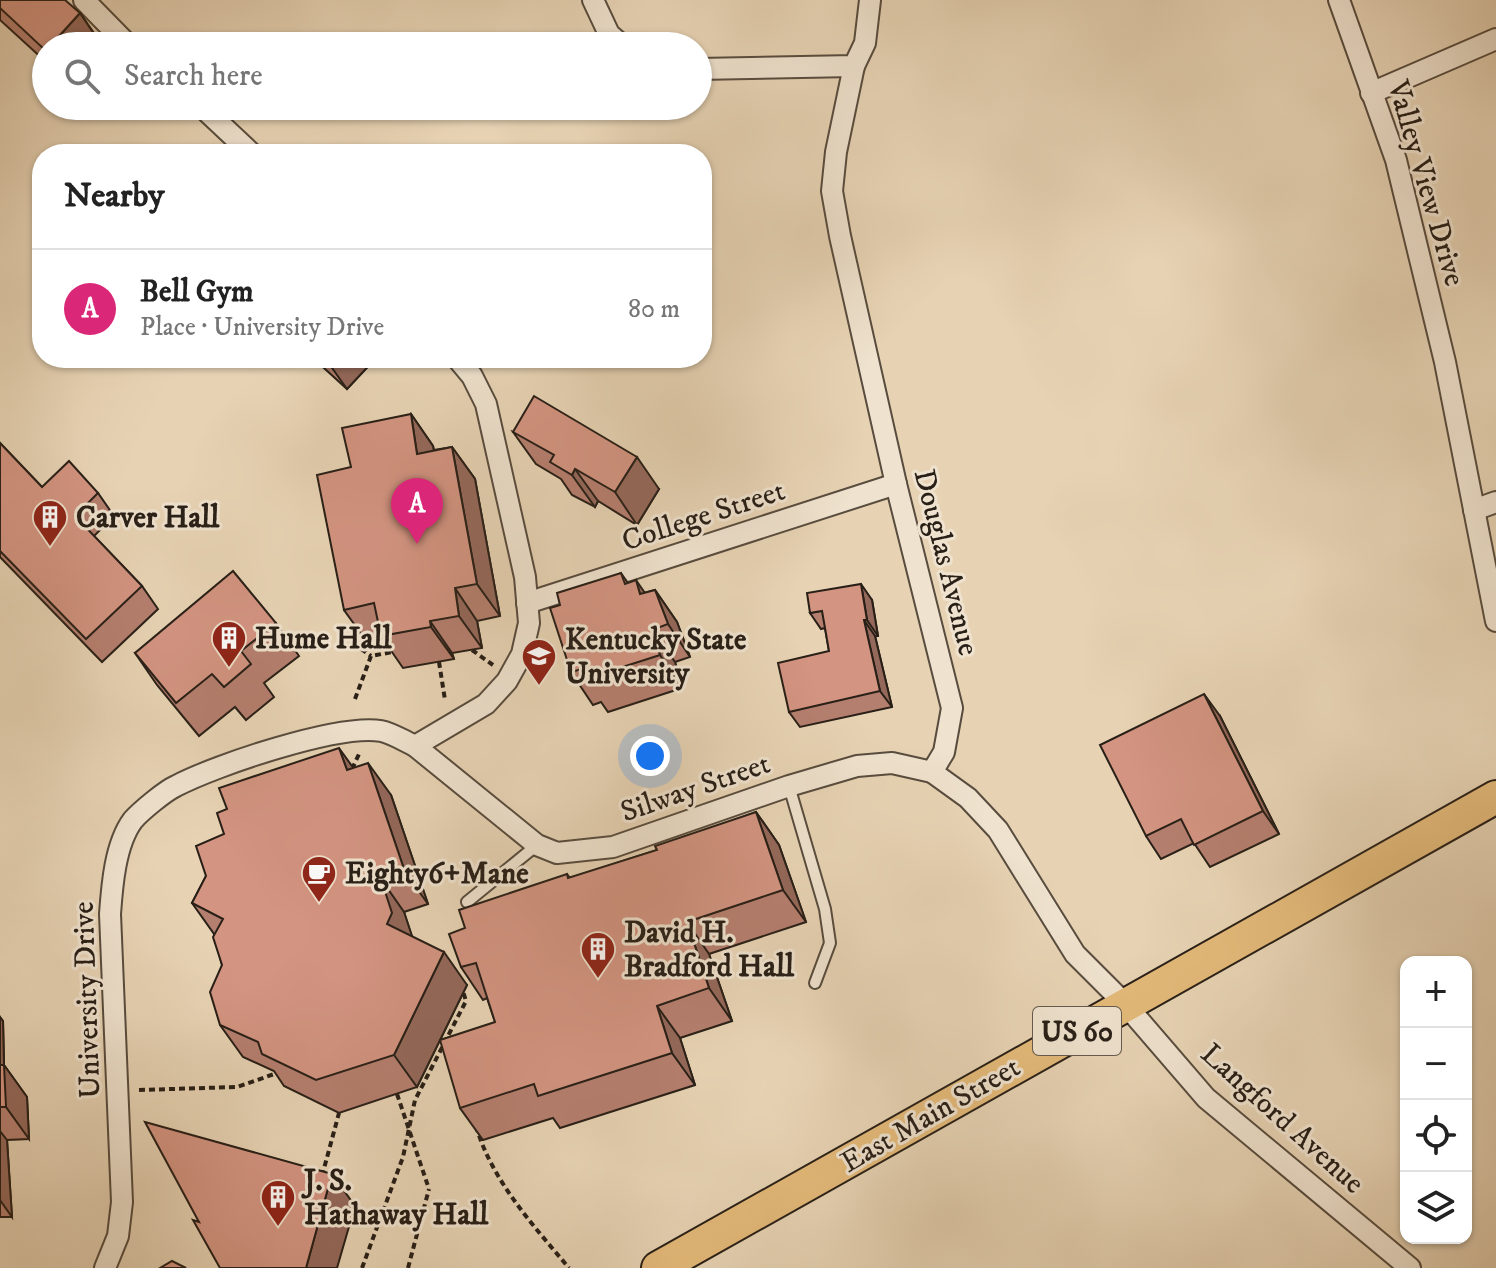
<!DOCTYPE html>
<meta charset="utf-8">
<style>
:root{--surface:#fff;--page:#f2f2f2;--text:#222;--muted:#767676;--line:#e0e0e0;--accent:#db2777}
body{margin:0;font-family:"IM FELL DW Pica",serif;background:var(--page);color:var(--text)}
.controls{position:absolute;right:24px;bottom:24px;display:grid;overflow:hidden;border-radius:16px;box-shadow:0 2px 6px #0004}
.controls button{width:72px;height:72px;display:grid;place-items:center;padding:0;border:0;border-bottom:2px solid var(--line);background:var(--surface);color:var(--text);font:40px sans-serif}
.you{position:absolute;left:650px;top:756px;width:28px;height:28px;margin:-20px;border:6px solid #fff;border-radius:50%;background:#1a73e8;box-shadow:0 0 0 12px #1a73e833}
.badge{display:grid;place-items:center;width:52px;height:52px;border-radius:50%;background:var(--accent);color:#fff;font-size:26px;font-weight:700}
.pin{position:absolute;translate:-50% -66px;filter:drop-shadow(0 2px 4px #0008)}
.pin::after{content:'';position:absolute;top:42px;width:28px;height:24px;background:inherit;clip-path:polygon(0 0,100% 0,50% 100%)}
.list{margin:0;padding:0;list-style:none}
h2{display:flex;justify-content:space-between;align-items:center;height:104px;margin:0;padding:0 32px;font-size:34px}
h2 small{font-size:26px;font-weight:400;color:var(--muted)}
.list li{display:grid;grid-template-columns:52px 1fr auto;gap:24px;align-items:center;box-sizing:border-box;height:120px;padding:0 32px;border-top:2px solid var(--line)}
.list b{display:block;font-size:30px;white-space:nowrap}
.list p{margin:0;font-size:26px;white-space:nowrap;color:var(--muted)}
.list em{font-size:26px;font-style:normal;color:var(--muted)}
.icon{flex:none;width:44px;height:44px;fill:none;stroke:currentColor;stroke-width:2;stroke-linecap:round;stroke-linejoin:round}
.map{position:relative;flex:none;width:1496px;height:1268px;overflow:hidden}
.search{position:absolute;background:var(--surface);box-shadow:0 2px 6px #0004;left:32px;top:32px;width:680px;height:88px;display:flex;align-items:center;gap:20px;box-sizing:border-box;padding:0 28px;border-radius:44px;color:var(--muted);font-size:30px}
.panel{position:absolute;background:var(--surface);box-shadow:0 2px 6px #0004;left:32px;top:144px;width:680px;height:224px;border-radius:32px}
.map>svg:first-child{display:block}
.lines{fill:none;stroke-linecap:round;stroke-linejoin:round}
.lane-casing{stroke:#584c3e;stroke-width:14}
.street-casing{stroke:#584c3e;stroke-width:24}
.primary-casing{stroke:#281f17;stroke-width:36}
.path{stroke:#281f17;stroke-width:4;stroke-dasharray:6 4;stroke-linecap:butt}
.lane{stroke:#efe2ce;stroke-width:10}
.street{stroke:#efe2ce;stroke-width:20}
.primary{stroke:#e4ba7a;stroke-width:32}
.path-bridge{stroke:#281f17;stroke-width:4;stroke-dasharray:6 4;stroke-linecap:butt}
.wall{fill:#b57f6f;stroke:#281f17;stroke-width:2}
.shaded-wall{fill:#94685a;stroke:#281f17;stroke-width:2}
.building{fill:#d39481;stroke:#281f17;stroke-width:2}
.labels{text-anchor:middle;stroke-width:6;stroke-linejoin:round;paint-order:stroke}
.shield{fill:#efe2ce;stroke:#645a4e;stroke-width:2}
.shield-label{font-size:28px;font-weight:bold;fill:#281f17}
.street-label{font-size:30px;fill:#281f17;stroke:#efe2ce}
.poi-label{font-size:30px;font-weight:bold;fill:#281f17;stroke:#efe2ce;text-anchor:start}
</style>
<div class="map">
<svg width="1496" height="1268" viewBox="0 0 1496 1268">
<rect width="100%" height="100%" fill="#e7d3b4"/>
<filter id="stains"><feTurbulence type="fractalNoise" baseFrequency=".0025" numOctaves="4"/><feColorMatrix values="0 0 0 0 .2 0 0 0 0 .09 0 0 0 0 .02 0 0 0 .5 -.17"/></filter>
<radialGradient id="worn" r=".72"><stop offset=".6" stop-color="#630" stop-opacity="0"/><stop offset="1" stop-color="#630" stop-opacity=".3"/></radialGradient>
<g class="lines">
<g class="lane-casing">
<g id="lane">
<polyline points="789,786 825,909 830,943 815,983"/>
<polyline points="467,902 537,845"/>
</g>
</g>
<g class="street-casing">
<g id="street">
<polyline points="84,0 129,46"/>
<polyline points="593,0 609,34 623,46"/>
<polyline points="1339,0 1396,160 1445,362 1496,621"/>
<polyline points="854,66 836,152 832,191 840,236 896,484 952,708 944,752 932,772 968,798 998,830 1075,954 1125,1004 1206,1098 1410,1268"/>
<polyline points="698,69 854,66 865,43 870,0"/>
<polyline points="1371,93 1496,39"/>
<polyline points="201,106 252,154"/>
<polyline points="1474,510 1496,502"/>
<polyline points="527,603 896,484"/>
<polyline points="415,746 537,845 557,853 613,847 789,786 857,766 892,763 932,772"/>
<path d="M105,1268L118,1236L122,1202L110,914C112,886 115,844 133,820C141,811 165,791 176,786C216,765 338,724 381,731C392,733 404,741 415,746L486,704L507,681L522,654L529,623L525,577L486,404L472,376L457,358"/>
</g>
</g>
<g class="primary-casing">
<polyline id="primary" points="658,1268 1496,797"/>
</g>
<g class="path">
<polyline points="359,629 359,634 350,641 371,656"/>
<polyline points="472,650 493,665"/>
<polyline points="439,662 445,700"/>
<polyline points="355,699 371,656 398,651"/>
<polyline points="352,769 360,752"/>
<polyline points="139,1090 237,1087 280,1072"/>
<path d="M476,1126C492,1181 533,1225 569,1268"/>
<polyline points="322,1176 339,1113"/>
<polyline points="362,1268 403,1157 415,1100 466,1001 462,988"/>
<polyline points="408,1268 429,1189"/>
</g>
<use href="#lane" class="lane"/>
<use href="#street" class="street"/>
<use href="#primary" class="primary"/>
<polyline class="path-bridge" points="397,1094 429,1189"/>
</g>
<g class="wall">
<polygon points="0,0 80,13 103,46 46,46 46,62 0,20"/>
<polygon points="313,358 376,358 347,389"/>
<polygon points="411,414 433,446 434,450 452,447 475,479 500,616 477,621 482,648 452,653 454,659 403,668 383,639 367,642 344,610"/>
<polygon points="513,432 659,489 637,525 598,501 595,507 572,495 561,479 536,464"/>
<polygon points="0,443 42,487 98,493 114,516 94,536 142,586 158,609 102,662 0,557"/>
<polygon points="621,573 628,583 644,593 655,590 677,622 690,657 675,662 682,688 608,712 601,702 593,705 571,672 560,605"/>
<polygon points="872,600 878,636 875,636 892,707 800,727 789,712 829,651 825,628 821,629 810,613"/>
<polygon points="276,623 299,656 264,683 274,697 246,720 235,707 199,736 157,685 135,653"/>
<polygon points="1220,716 1279,834 1210,867 1194,843 1161,859 1146,836"/>
<polygon points="353,768 391,795 428,904 404,912 412,937 467,985 417,1087 339,1113 284,1086 274,1071 243,1057 220,1025 222,965 214,934 192,903 206,876 224,834"/>
<polygon points="756,812 779,845 806,922 709,954 732,1021 680,1038 695,1085 560,1128 553,1118 483,1140 460,1108 495,1022 487,998 483,1000 461,967 465,928 567,874 570,878 657,850"/>
<polygon points="0,1017 3,1021 4,1065 27,1097 29,1139 7,1140 12,1217 0,1217"/>
</g>
<g class="shaded-wall">
<polygon points="80,13 102,46 50,46"/>
<polygon points="325,358 376,358 347,389"/>
<polygon points="411,414 433,446 440,486 417,454"/>
<polygon points="452,447 475,479 500,616 477,584"/>
<polygon points="637,457 659,489 637,525 615,492"/>
<polygon points="575,469 598,501 595,507 572,475"/>
<polygon points="636,580 658,612 640,594"/>
<polygon points="861,584 872,600 878,636 867,620"/>
<polygon points="455,588 477,621 482,648 459,616"/>
<polygon points="655,590 677,622 690,657 668,624"/>
<polygon points="864,620 875,636 892,707 880,691"/>
<polygon points="430,621 452,653 454,659 431,627"/>
<polygon points="652,630 675,662 682,688 660,655"/>
<polygon points="1204,694 1220,716 1279,834 1263,811"/>
<polygon points="339,748 362,780 347,770"/>
<polygon points="368,763 391,795 428,904 405,872"/>
<polygon points="756,812 779,845 806,922 783,890"/>
<polygon points="381,879 404,912 415,945 387,924"/>
<polygon points="687,922 709,954 732,1021 709,988"/>
<polygon points="444,952 467,985 417,1087 394,1055"/>
<polygon points="657,1006 680,1038 695,1085 672,1053"/>
<polygon points="0,1017 3,1021 4,1065 27,1097 29,1139 6,1107 0,1084"/>
<polygon points="0,1131 7,1140 12,1217 0,1200"/>
<polygon points="332,1174 355,1206 337,1268 306,1268"/>
</g>
<g class="building">
<polygon points="0,0 65,0 80,13 50,46 46,46 46,51 0,8"/>
<polygon points="534,396 637,457 615,492 575,469 572,475 550,462 554,455 513,432"/>
<polygon points="411,414 417,454 452,447 477,584 455,588 459,616 430,621 431,627 381,636 374,603 344,610 317,475 351,467 342,428"/>
<polygon points="0,443 42,487 69,461 98,493 75,516 142,586 86,639 0,551"/>
<polygon points="233,571 276,623 241,651 251,664 224,687 212,674 176,703 135,653"/>
<polygon points="621,573 625,584 636,580 640,594 655,590 668,624 652,630 660,655 585,679 582,669 571,672 550,608 560,605 557,593"/>
<polygon points="861,584 867,620 864,620 880,691 789,712 778,663 829,651 822,611 810,613 807,593"/>
<polygon points="1204,694 1263,811 1194,845 1181,819 1146,836 1100,745"/>
<polygon points="339,748 347,770 368,763 405,872 381,879 392,913 387,924 444,952 394,1055 316,1080 262,1054 258,1042 220,1025 210,992 222,965 213,937 223,919 192,903 206,876 196,846 224,834 217,813 227,809 219,788"/>
<polygon points="756,812 783,890 687,922 709,988 657,1006 672,1053 538,1096 534,1084 460,1108 440,1040 495,1022 476,963 461,967 449,934 465,928 459,910 567,874 568,878 657,850 655,846"/>
<polygon points="0,1065 4,1065 6,1107 0,1107"/>
<polygon points="145,1122 332,1174 306,1268 220,1268 193,1220 199,1222"/>
<polygon points="172,1261 186,1268 160,1268"/>
</g>
<defs>
<g id="building-pin" transform="scale(1.8)"><path d="M0 17L-7.5 6A9.5 9.5 0 1 1 7.5 6Z" fill="#8f2418" stroke="#efe2ce"/><path d="M-4-6H4V6H1V3H-1V6H-4ZM-2.5-4.3h1.7v1.8h-1.7ZM.8-4.3h1.7v1.8H.8ZM-2.5-1h1.7V.8h-1.7ZM.8-1h1.7V.8H.8Z" fill="#fff"/></g>
<g id="university-pin" transform="scale(1.8)"><path d="M0 17L-7.5 6A9.5 9.5 0 1 1 7.5 6Z" fill="#8f2418" stroke="#efe2ce"/><path d="M0-5L7-2L0 1L-7-2ZM-4 1L0 2.5L4 1V4Q0 6-4 4Z" fill="#fff"/></g>
<g id="cafe-pin" transform="scale(1.8)"><path d="M0 17L-7.5 6A9.5 9.5 0 1 1 7.5 6Z" fill="#8f2418" stroke="#efe2ce"/><path d="M-5.5-4.5H6V0H3Q3 3.5 0 3.5H-2.5Q-5.5 3.5-5.5 0ZM3-3.2v2h1.7v-2ZM-6 4.5H4V6H-6Z" fill="#fff"/></g>
</defs>
<g fill-rule="evenodd">
<use href="#building-pin" x="50" y="517"/>
<use href="#building-pin" x="229" y="638"/>
<use href="#university-pin" x="539" y="656"/>
<use href="#cafe-pin" x="319" y="873"/>
<use href="#building-pin" x="598" y="949"/>
<use href="#building-pin" x="278" y="1197"/>
</g>
<g class="labels">
<rect class="shield" x="1033" y="1007" width="88" height="48" rx="6"/>
<g class="shield-label">
<text x="1077" y="1041">US 60</text>
</g>
<g class="street-label">
<text transform="translate(1427 183) rotate(74)" y="10">Valley View Drive</text>
<text transform="translate(703 515) rotate(-18)" y="10">College Street</text>
<text transform="translate(947 562) rotate(76)" y="10">Douglas Avenue</text>
<text transform="translate(695 787) rotate(-19)" y="10">Silway Street</text>
<text transform="translate(86 1000) rotate(-92)" y="10">University Drive</text>
<text transform="translate(930 1114) rotate(-30)" y="10">East Main Street</text>
<text transform="translate(1283 1118) rotate(42)" y="10">Langford Avenue</text>
</g>
<g class="poi-label">
<text x="76" y="527">Carver Hall</text>
<text x="255" y="648">Hume Hall</text>
<text x="565" y="649">Kentucky State<tspan x="565" dy="34">University</tspan></text>
<text x="345" y="883">Eighty6+Mane</text>
<text x="624" y="942">David H.<tspan x="624" dy="34">Bradford Hall</tspan></text>
<text x="304" y="1190">J. S.<tspan x="304" dy="34">Hathaway Hall</tspan></text>
</g>
</g>
<rect width="100%" height="100%" filter="url(#stains)"/>
<rect width="100%" height="100%" fill="url(#worn)"/>
</svg>
<div class="controls">
<button>+</button>
<button>−</button>
<button><svg class="icon" aria-label="locate" viewBox="0 0 24 24"><circle cx="12" cy="12" r="6"/><path d="M12 2v4M12 18v4M2 12h4M18 12h4"/></svg></button>
<button><svg class="icon" aria-label="layers" viewBox="0 0 24 24"><path d="M12 4l9 5-9 5-9-5zM3 14l9 5 9-5"/></svg></button>
</div>
<div class="you"></div>
<div class="pin badge" style="left:417px;top:544px">A</div>
<div class="search"><svg class="icon" aria-label="search" viewBox="0 0 24 24"><circle cx="10" cy="10" r="6"/><path d="M15 15l6 6"/></svg>Search here</div>
<section class="panel">
<h2>Nearby<small></small></h2>
<ul class="list">
<li><span class="badge">A</span><div><b>Bell Gym</b><p>Place · University Drive</p></div><em>80 m</em></li>
</ul>
</section>
</div>
